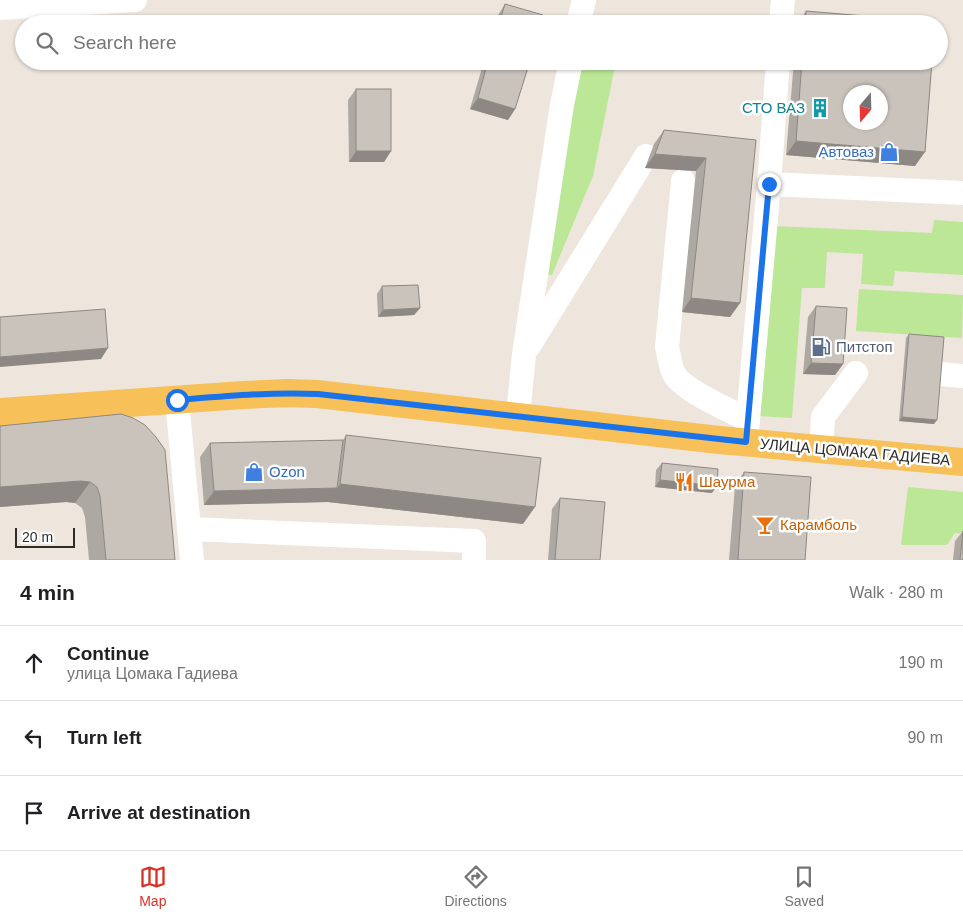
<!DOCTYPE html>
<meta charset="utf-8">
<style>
:root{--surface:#fff;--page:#f6f6f6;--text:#202124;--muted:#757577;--line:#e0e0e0;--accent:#d93025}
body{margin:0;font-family:Arial,sans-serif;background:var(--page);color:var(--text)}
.compass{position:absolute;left:843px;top:85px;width:45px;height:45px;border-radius:50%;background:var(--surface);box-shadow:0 1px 4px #0004;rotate:199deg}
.scale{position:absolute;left:15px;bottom:12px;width:60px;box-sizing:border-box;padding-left:5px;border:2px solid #2c2c2c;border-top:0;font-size:14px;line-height:18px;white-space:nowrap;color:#2c2c2c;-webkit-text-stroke:4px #fff;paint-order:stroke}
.stop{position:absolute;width:15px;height:15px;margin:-11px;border:4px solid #1a73e8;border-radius:50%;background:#fff}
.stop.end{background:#1a73e8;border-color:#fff;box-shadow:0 1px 5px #0008}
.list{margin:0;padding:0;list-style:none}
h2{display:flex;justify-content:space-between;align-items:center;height:65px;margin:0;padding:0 20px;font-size:21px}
h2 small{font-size:16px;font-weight:400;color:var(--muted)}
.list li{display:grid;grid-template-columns:32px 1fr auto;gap:15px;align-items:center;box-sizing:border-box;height:75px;padding:0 20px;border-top:1px solid var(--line)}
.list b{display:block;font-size:19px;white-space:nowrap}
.list p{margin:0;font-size:16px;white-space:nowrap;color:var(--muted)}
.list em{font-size:16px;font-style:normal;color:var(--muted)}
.icon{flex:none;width:28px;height:28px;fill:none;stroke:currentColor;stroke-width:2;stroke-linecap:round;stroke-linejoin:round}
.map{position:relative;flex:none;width:963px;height:560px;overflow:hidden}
.search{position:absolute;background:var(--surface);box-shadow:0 1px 4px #0004;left:15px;right:15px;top:15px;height:55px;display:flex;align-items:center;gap:12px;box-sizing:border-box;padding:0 18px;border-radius:28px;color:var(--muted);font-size:19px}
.sheet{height:290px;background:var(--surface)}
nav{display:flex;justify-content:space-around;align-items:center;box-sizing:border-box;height:70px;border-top:1px solid var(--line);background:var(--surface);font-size:14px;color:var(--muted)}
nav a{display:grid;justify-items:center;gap:2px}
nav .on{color:var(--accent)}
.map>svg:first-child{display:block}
.green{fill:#bce797}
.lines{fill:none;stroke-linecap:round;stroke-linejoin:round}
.minor{stroke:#fff;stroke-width:24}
.major{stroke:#f8c058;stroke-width:28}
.wall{fill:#ada8a2}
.shaded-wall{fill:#8d8884}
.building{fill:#c9c3bc;stroke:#8d8884;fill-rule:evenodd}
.route{stroke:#1a73e8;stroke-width:6}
.labels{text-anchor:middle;stroke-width:5;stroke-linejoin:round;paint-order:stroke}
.culture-label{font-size:15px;fill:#0d838f;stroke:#fff;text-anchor:end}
.shop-label{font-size:15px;fill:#366cbe;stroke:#fff;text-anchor:end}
.service-label{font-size:15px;fill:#4e5e75;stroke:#fff;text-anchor:start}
.street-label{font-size:15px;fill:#2c2c2c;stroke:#fff}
.food-label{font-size:15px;fill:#c56008;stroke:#fff;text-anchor:start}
</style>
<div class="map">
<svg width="963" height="560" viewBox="0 0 963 560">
<rect width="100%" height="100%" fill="#eee5dd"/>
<g class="green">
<polygon points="578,61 616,61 593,176 552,275 537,273"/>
<polygon points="934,220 963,222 963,275 895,271 893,286 861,284 863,254 827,252 825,288 802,288 792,418 757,416 773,226 932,233"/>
<polygon points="859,289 963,295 962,338 856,331"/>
<polygon points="908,487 963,492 963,534 955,533 947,545 901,545"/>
</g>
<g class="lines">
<g class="minor">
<polyline points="0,8 135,0"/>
<polyline points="578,24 584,0"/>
<polyline points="781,24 783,0"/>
<path d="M683,181L667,347C669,355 670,366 674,374C683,390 730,411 747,419"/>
<polyline points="769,184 963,193"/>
<polyline points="529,346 646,156"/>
<polyline points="939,374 963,376"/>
<polyline points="177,400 192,560"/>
<polyline points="518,416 524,354 562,105 571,61"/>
<polyline points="746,442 769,184 778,61"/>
<polyline points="821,450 823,417 856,373"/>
<polyline points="189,529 474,541 474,560"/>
</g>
<polyline class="major" points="0,412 243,395 287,393 317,394 719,440 963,462"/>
</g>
<g class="wall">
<polygon points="505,4 540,24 495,24 498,15"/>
<polygon points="806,11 935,24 797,24"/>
<polygon points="484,61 530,61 515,109 508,120 470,109"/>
<polygon points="794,61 932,61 915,166 786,155"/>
<polygon points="356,89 391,151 384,162 349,162 348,100"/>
<polygon points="664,130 756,140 740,303 730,317 682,312 696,171 645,168 654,144"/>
<polygon points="382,286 420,308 414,315 378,317 377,294"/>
<polygon points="816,306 843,364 835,375 803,374 808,317"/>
<polygon points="909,334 934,424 899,421 906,338"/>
<polygon points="121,414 175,560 89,560 85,517 82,508 75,503 66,502 0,507 0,426"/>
<polygon points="346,435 523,524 328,502 204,505 200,457 210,443 343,440"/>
<polygon points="662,463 712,493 655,487 656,470"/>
<polygon points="744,472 805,560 729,560 735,486"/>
<polygon points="560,498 600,560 548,560 552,509"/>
<polygon points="963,531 963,560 953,560 955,541"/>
</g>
<g class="shaded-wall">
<polygon points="478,98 515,109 508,120 470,109"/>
<polygon points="796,141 925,152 915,166 786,155"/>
<polygon points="356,151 391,151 384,162 349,162"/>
<polygon points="655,154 706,158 696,171 645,168"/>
<polygon points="691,298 740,303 730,317 682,312"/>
<polygon points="420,308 414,315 378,317 383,310"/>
<polygon points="108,348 101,359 0,367 0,357"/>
<polygon points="811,363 843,364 835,375 803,374"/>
<polygon points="902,417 937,420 934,424 899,421"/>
<polygon points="660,480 717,486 712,493 655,487"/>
<polygon points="80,481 90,482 75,503 66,502 0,507 0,487"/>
<polygon points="340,484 535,507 523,524 328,502 204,505 214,491 337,488"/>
</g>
<g class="building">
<polygon points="505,4 543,15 540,24 499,24"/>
<polygon points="806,11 935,22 935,24 805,24"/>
<polygon points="488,61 530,61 515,109 478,98"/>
<path d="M802,61H932L925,152L796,141ZM850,92H880V122H850Z"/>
<rect x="356" y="89" width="35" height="62"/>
<polygon points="664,130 756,140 740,303 691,298 706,158 655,154"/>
<polygon points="418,285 420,308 383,310 382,286"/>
<polygon points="816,306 847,308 843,364 811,363"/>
<polygon points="105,309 108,348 0,357 0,317"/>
<polygon points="909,334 944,337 937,420 902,417"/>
<polygon points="121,414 133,418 145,425 156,437 165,450 175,560 106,560 100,496 97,487 90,482 80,481 0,487 0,426"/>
<polygon points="346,435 541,458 535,507 340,484"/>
<polygon points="343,440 337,488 214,491 210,443"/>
<polygon points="662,463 718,469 717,486 660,480"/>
<polygon points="744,472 811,477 805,560 738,560"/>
<polygon points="560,498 605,502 600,560 555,560"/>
<polygon points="963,531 963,560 960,560"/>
</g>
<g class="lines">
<path class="route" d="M177,400C224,396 270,392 318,394L746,442L769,184"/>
</g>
<defs>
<g id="building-bare" transform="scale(1.5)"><path d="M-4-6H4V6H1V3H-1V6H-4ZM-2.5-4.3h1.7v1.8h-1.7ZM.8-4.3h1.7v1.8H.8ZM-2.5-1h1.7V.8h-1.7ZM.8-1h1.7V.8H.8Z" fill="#0f9aa8" stroke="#fff" stroke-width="2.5" paint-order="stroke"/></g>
<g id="shop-bare" transform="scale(1.5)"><path d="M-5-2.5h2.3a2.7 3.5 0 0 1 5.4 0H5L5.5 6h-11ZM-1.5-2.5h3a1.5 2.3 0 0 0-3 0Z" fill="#3f7fe0" stroke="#fff" stroke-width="2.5" paint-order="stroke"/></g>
<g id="fuel-bare" transform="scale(1.5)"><path d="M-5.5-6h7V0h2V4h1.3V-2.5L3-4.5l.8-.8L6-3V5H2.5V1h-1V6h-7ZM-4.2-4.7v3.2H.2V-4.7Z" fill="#5c6f8a" stroke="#fff" stroke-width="2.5" paint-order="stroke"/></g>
<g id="restaurant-bare" transform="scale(1.5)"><path d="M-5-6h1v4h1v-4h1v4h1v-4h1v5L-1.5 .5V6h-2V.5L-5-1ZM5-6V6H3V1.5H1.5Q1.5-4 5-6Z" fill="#e8710a" stroke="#fff" stroke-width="2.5" paint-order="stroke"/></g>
<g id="bar-bare" transform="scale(1.5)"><path d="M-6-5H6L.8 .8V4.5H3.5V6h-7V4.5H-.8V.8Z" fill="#e8710a" stroke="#fff" stroke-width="2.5" paint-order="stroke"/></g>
</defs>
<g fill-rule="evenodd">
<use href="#building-bare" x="820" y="108"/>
<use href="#shop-bare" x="889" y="152"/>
<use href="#fuel-bare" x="821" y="347"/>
<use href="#shop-bare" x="254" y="472"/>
<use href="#restaurant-bare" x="684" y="482"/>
<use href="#bar-bare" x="765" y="525"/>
</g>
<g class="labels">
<g class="culture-label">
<text x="805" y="113">СТО ВАЗ</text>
</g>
<g class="shop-label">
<text x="874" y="157">Автоваз</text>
<text x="269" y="477" text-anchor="start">Ozon</text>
</g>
<g class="service-label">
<text x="836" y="352">Питстоп</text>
</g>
<g class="street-label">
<text transform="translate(855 452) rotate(5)" y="5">УЛИЦА ЦОМАКА ГАДИЕВА</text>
</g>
<g class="food-label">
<text x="699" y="487">Шаурма</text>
<text x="780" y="530">Карамболь</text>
</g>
</g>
</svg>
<svg class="compass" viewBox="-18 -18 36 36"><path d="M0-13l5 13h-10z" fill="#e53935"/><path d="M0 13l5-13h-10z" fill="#757577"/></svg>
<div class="scale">20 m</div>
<div class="stop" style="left:177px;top:400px"></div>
<div class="stop end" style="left:769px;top:184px"></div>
<div class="search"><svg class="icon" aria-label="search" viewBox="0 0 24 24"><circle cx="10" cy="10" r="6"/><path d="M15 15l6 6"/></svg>Search here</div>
</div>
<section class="sheet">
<h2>4 min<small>Walk · 280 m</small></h2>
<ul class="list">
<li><svg class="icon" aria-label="ahead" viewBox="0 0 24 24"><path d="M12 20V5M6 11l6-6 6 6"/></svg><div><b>Continue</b><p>улица Цомака Гадиева</p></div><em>190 m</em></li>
<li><svg class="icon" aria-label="left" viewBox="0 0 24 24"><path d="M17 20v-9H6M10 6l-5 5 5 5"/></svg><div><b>Turn left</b></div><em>90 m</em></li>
<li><svg class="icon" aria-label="arrive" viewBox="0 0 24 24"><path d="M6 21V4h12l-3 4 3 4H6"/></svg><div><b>Arrive at destination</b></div></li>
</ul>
</section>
<nav>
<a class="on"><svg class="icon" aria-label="map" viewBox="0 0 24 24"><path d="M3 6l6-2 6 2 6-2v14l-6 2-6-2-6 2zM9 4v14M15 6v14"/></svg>Map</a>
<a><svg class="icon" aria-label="directions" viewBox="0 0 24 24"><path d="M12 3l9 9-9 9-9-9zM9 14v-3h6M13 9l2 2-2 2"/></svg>Directions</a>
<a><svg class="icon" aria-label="saved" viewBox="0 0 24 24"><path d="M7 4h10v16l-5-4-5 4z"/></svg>Saved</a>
</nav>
